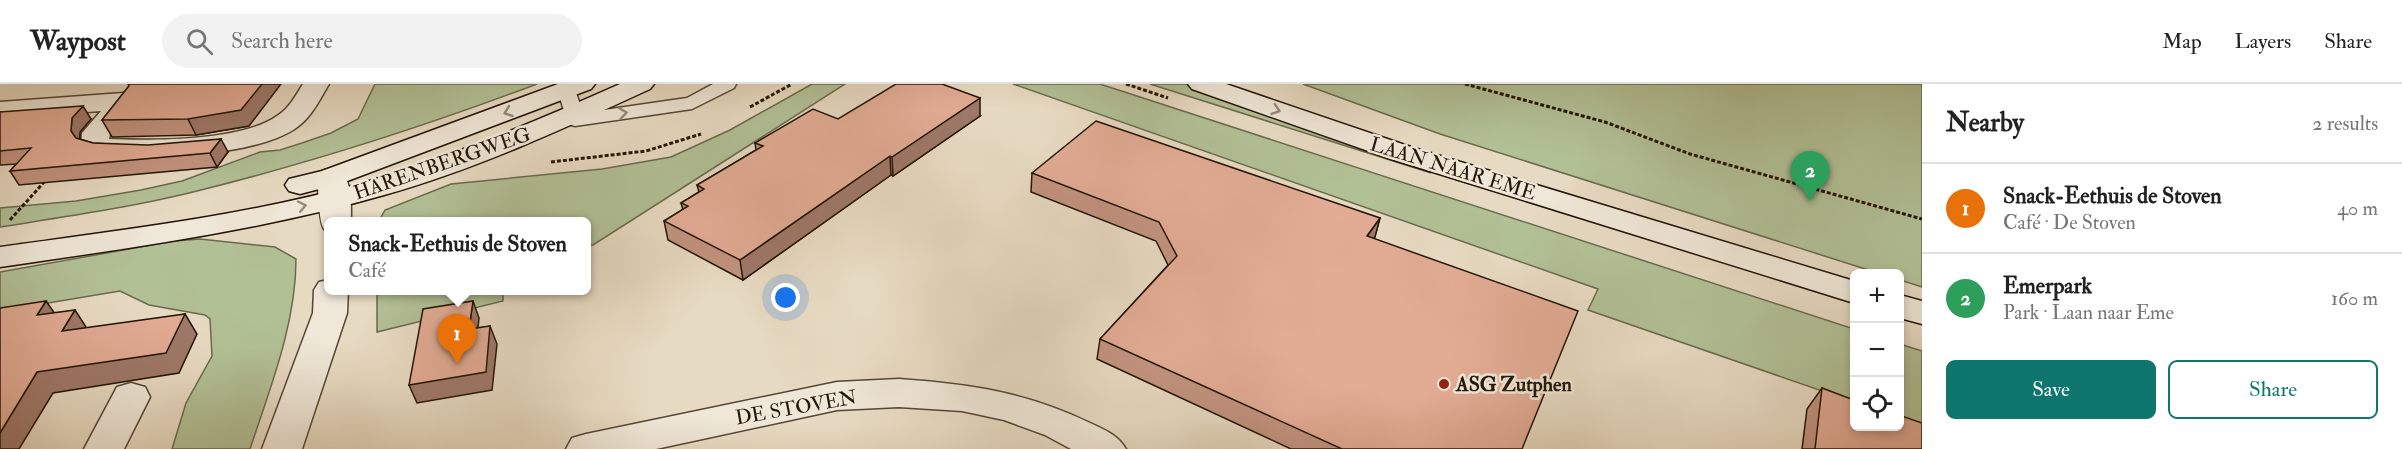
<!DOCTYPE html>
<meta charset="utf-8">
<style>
:root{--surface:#fff;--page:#f2f2f2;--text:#222;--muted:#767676;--line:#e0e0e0;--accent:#0f766e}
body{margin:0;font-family:"IM FELL Double Pica",serif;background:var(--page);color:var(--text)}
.controls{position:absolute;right:18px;bottom:18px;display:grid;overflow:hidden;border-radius:9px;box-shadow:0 3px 9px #0003}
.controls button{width:54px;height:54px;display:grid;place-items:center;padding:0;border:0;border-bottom:2px solid var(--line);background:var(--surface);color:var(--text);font:30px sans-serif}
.you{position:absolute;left:786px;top:214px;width:21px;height:21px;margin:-15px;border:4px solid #fff;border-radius:50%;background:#1a73e8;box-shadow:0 0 0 9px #1a73e833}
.badge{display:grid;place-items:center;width:39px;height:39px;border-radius:50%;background:var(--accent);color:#fff;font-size:20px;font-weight:700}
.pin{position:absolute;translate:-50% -50px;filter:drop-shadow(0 2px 3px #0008)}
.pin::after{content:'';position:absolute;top:32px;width:21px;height:18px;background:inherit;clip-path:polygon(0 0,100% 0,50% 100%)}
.popup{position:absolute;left:324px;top:133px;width:267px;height:78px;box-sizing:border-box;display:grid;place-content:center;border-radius:9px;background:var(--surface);filter:drop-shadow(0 2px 4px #0005);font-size:20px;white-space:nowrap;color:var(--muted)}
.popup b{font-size:22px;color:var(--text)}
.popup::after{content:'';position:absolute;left:50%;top:100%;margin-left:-12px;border:12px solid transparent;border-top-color:var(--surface)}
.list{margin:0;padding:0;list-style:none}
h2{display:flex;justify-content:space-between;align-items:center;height:78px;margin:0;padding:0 24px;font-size:26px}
h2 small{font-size:20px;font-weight:400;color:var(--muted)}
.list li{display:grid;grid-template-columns:39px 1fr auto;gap:18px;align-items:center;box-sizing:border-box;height:90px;padding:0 24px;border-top:2px solid var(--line)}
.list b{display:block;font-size:22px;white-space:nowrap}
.list p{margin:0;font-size:20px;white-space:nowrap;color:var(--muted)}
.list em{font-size:20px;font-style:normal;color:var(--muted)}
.actions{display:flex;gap:12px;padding:18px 24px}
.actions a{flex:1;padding:14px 0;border:2px solid var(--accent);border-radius:9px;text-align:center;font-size:21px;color:var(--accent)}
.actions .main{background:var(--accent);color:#fff}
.icon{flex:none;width:33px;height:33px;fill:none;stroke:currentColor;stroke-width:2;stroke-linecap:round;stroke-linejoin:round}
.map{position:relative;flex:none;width:1922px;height:365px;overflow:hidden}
header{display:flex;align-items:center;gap:36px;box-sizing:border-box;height:84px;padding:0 30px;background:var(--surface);border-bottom:2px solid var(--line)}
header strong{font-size:28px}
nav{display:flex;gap:33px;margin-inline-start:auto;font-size:21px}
.search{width:420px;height:54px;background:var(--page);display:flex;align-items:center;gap:15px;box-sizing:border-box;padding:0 21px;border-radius:33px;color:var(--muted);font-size:22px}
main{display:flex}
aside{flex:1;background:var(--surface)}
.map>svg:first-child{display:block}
.green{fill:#b2c096;stroke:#6a6a4e;stroke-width:1.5}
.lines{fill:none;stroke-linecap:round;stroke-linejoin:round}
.lane-casing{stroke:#544636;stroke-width:3}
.street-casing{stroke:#544636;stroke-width:3}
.secondary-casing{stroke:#231507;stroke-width:3}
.path{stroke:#231507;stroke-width:3;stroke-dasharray:4 2;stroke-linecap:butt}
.lane{fill:#efe7d7;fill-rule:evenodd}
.street{fill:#efe7d7;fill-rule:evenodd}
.secondary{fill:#efe7d7;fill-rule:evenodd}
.wall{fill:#c2937f;stroke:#231507;stroke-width:1.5}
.shaded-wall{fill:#9e7868;stroke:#231507;stroke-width:1.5}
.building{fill:#e1ab94;stroke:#231507;stroke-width:1.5}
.oneway{stroke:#938879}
.poi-dot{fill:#8f2418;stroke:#efe7d7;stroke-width:2}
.labels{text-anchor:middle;stroke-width:5;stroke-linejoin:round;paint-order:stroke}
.street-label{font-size:20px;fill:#231507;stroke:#efe7d7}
.poi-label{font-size:20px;font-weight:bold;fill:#231507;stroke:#efe7d7;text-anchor:start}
</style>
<header>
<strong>Waypost</strong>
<div class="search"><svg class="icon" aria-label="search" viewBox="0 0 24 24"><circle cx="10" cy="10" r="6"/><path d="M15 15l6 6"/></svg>Search here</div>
<nav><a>Map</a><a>Layers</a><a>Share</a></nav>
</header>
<main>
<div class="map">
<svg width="1922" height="365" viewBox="0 0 1922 365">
<rect width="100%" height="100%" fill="#e7dac2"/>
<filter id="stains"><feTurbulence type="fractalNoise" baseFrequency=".00333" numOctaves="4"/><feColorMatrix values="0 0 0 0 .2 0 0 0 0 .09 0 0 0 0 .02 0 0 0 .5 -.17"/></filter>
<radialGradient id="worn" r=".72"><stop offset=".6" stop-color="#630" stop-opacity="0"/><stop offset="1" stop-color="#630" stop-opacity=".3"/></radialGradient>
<g class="green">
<path d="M375,0H537C423,43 307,80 189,109C127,124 63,133 0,143V124L76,117L141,106L182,97L260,68L280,66L302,59L331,49L358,35Z"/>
<polygon points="812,0 845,0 593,161 586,162 586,138 379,137 385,126 451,100 602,85 671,73 730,46"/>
<polygon points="1013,0 1100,0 1854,245 1854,318 1588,226 1598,205"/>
<polygon points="1150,0 1187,0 1431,89"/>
<polygon points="1303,0 1922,0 1922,203 1900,196 1900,189 1878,189 1440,50"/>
<path d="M200,155L275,163L296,175C296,240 270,304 250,365H172L186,319L212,272L210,235L205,231L149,221L120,207L0,227V188L174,157Z"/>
<polygon points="377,207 503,207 503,217 377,248"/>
<polygon points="1900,260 1922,267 1922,341 1900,334"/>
</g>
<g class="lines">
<g class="lane-casing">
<polygon id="lane" points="713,0 736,0 734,4 692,25 575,42 568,40 558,7 560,3 574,3 583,29 687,14"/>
</g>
<g class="street-casing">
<g id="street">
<path d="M303,0H329C320,15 311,34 296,44C257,71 159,75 112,72C103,72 94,68 85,66L81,60L82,49L101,27L0,34V18L123,9L132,11L136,17L110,50L109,55C153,57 242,57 277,32C289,25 296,11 303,0Z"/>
<path d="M332,84L342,87C352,101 351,121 351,138H328V146L324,145C318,136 319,106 317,93L322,87Z"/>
<polygon points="328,196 328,206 348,206 347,229 302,365 262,365 313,229 314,206 319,198"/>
<path d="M899,295C969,300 1026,308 1090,339C1105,346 1118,351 1126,365H1071L1045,351L1004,336L962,327L899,323L837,326L656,365H566L572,354L586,350L837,298Z"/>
<polygon points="131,299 145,303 150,313 124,365 84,365 117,303"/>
</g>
</g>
<g class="secondary-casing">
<g id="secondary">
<polygon points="558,0 595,0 591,5 342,99 300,110 289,107 285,101 289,95 322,87"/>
<path d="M620,0H654L650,5C563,45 476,85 384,111C259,147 129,164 0,183V163C122,146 247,132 366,98C453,72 537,37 620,0Z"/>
<polygon points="1188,0 1226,0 1411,63 1854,197 1854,219 1391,75 1192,5"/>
<polygon points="1900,211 1922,217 1922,240 1900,234"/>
</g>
</g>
<g class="path">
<polyline points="1126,0 1168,14"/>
<polyline points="1465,0 1605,38 1690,70 1922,135"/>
<polyline points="750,23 792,0"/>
<polyline points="551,78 646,67 701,50"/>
<polyline points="10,136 45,97"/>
</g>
<use href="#lane" class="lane"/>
<use href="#street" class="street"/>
<use href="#secondary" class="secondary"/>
</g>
<g class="wall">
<polygon points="129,2 249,42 196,51 112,53 102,36"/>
<polygon points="0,28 91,35 80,48 80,55 93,59 228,68 217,83 19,101 10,87 16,80 0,81"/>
<polygon points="980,32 893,92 891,91 743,196 668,156 664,137 683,126 681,119 699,108 697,101 756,66 755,59 838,35"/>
<polygon points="1032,89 1380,134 1374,155 1522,365 1291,365 1097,275 1100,255 1168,181 1156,157 1031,108"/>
<polygon points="1822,304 1922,365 1802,365 1807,325"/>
</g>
<g class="shaded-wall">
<polygon points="262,0 281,0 249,42 196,51 188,35"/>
<polygon points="980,14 980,32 893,92 892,73"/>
<polygon points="83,22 91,35 80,48 79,61 71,47 72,34"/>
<polygon points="221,55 228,68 217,83 210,69"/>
<polygon points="890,72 891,91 743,196 740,176"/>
<polygon points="1380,134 1375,153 1362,172 1367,152"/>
<polygon points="46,217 60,237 37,231"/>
<polygon points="473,217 479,234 476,263 469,245"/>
<polygon points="75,226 88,246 62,247"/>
<polygon points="185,230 197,250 179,289 53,309 19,365 0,365 0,349 37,288"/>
<polygon points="490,242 497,260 492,306 417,319 409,301"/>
</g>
<g class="building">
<polygon points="128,0 262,0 241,26 188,35 102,36 129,2"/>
<polygon points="896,0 942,0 980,14 892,73 890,72 740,176 664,137 688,122 681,119 704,105 697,101 763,62 755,59 813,25 838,35"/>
<polygon points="83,22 72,34 71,47 76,54 93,59 148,61 221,55 210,69 10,87 31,64 0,67 0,28"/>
<polygon points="1096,37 1380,134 1367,152 1578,227 1522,365 1342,365 1100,255 1177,172 1159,138 1032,89"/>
<polygon points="46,217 37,231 75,226 62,247 185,230 166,269 37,288 0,349 0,224"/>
<polygon points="473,217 469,245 490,242 486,288 409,301 423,225"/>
<polygon points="1822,304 1854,316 1854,342 1899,342 1899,331 1922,339 1922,365 1815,365"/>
</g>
<defs><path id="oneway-chevron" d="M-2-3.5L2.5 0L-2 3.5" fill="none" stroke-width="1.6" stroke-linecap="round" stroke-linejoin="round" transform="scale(1.5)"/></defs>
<g class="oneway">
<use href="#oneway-chevron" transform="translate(1276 26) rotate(19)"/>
<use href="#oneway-chevron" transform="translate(508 28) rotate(160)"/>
<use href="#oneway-chevron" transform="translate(623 29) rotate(-8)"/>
<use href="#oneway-chevron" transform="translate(302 122) rotate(-12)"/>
</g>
<circle class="poi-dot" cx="1444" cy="300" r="6"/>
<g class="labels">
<g class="street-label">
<text transform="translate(442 79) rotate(-19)" y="7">HARENBERGWEG</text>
<text transform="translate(1453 84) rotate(17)" y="7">LAAN NAAR EME</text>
<text transform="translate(796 323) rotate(-10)" y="7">DE STOVEN</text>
</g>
<g class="poi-label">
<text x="1456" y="307">ASG Zutphen</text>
</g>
</g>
<rect width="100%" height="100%" filter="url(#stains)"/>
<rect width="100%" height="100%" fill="url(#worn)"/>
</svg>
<div class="controls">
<button>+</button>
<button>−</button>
<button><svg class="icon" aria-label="locate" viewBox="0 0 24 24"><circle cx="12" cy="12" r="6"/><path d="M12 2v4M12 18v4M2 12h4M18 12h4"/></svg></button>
</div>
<div class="you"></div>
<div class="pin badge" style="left:457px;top:280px;background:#e8710a">1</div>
<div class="popup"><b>Snack-Eethuis de Stoven</b>Café</div>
<div class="pin badge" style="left:1810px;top:117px;background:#2e9e5b">2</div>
</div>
<aside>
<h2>Nearby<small>2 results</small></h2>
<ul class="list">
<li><span class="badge" style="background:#e8710a">1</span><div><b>Snack-Eethuis de Stoven</b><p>Café · De Stoven</p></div><em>40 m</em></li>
<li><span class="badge" style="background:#2e9e5b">2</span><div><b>Emerpark</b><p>Park · Laan naar Eme</p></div><em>160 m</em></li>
</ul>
<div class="actions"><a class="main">Save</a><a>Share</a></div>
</aside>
</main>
